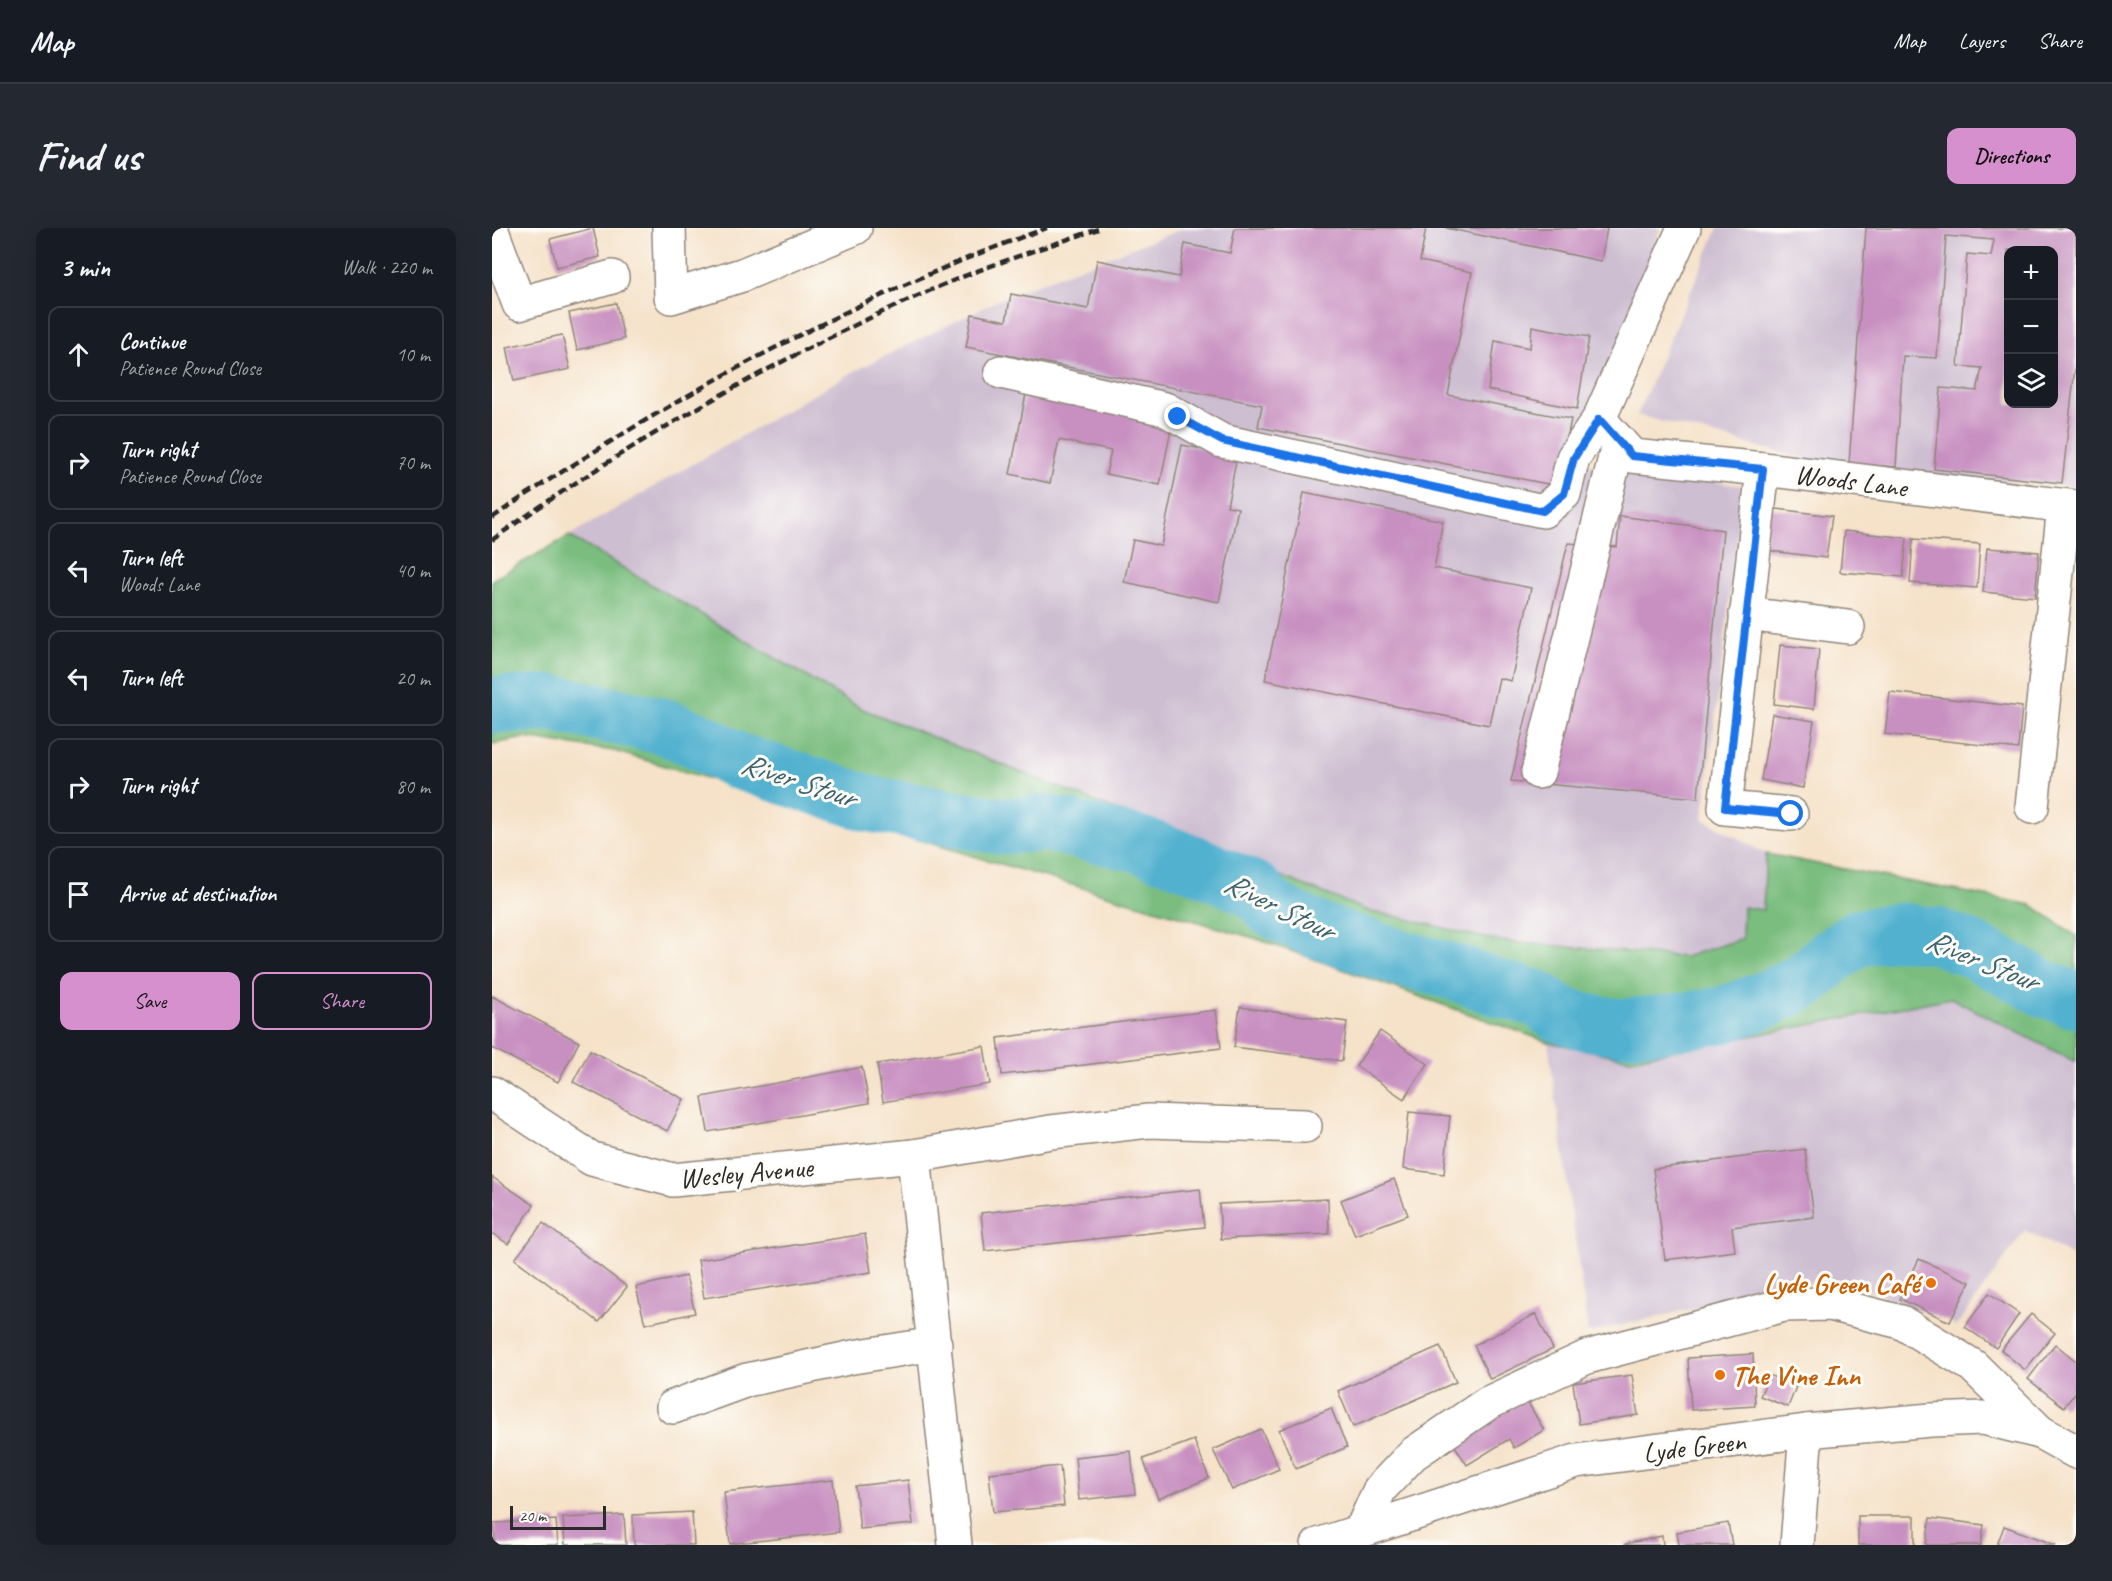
<!DOCTYPE html>
<meta charset="utf-8">
<style>
:root{--surface:#171b24;--page:#242831;--text:#f1f3f6;--muted:#9ea1a6;--line:#363941;--accent:#d690ce}
body{margin:0;font-family:Caveat,sans-serif;background:var(--page);color:var(--text)}
.controls{position:absolute;right:18px;top:18px;display:grid;overflow:hidden;border-radius:12px;box-shadow:0 6px 24px #0002}
.controls button{width:54px;height:54px;display:grid;place-items:center;padding:0;border:0;border-bottom:2px solid var(--line);background:var(--surface);color:var(--text);font:30px sans-serif}
.scale{position:absolute;left:18px;bottom:15px;width:96px;box-sizing:border-box;padding-left:6px;border:3px solid #2b2b2b;border-top:0;font-size:16px;line-height:21px;white-space:nowrap;color:#2b2b2b;-webkit-text-stroke:4px #fdfcf7;paint-order:stroke}
.stop{position:absolute;width:18px;height:18px;margin:-14px;border:4px solid #1a73e8;border-radius:50%;background:#fff}
.stop.end{background:#1a73e8;border-color:#fff;box-shadow:0 2px 6px #0008}
.list{margin:0;padding:0;list-style:none}
h2{display:flex;justify-content:space-between;align-items:center;height:78px;margin:0;padding:0 24px;font-size:26px}
h2 small{font-size:20px;font-weight:400;color:var(--muted)}
.list li{display:grid;grid-template-columns:39px 1fr auto;gap:18px;align-items:center;box-sizing:border-box;height:96px;margin:0 12px 12px;padding:0 12px;border:2px solid var(--line);border-radius:12px}
.list b{display:block;font-size:22px;white-space:nowrap}
.list p{margin:0;font-size:20px;white-space:nowrap;color:var(--muted)}
.list em{font-size:20px;font-style:normal;color:var(--muted)}
.actions{display:flex;gap:12px;padding:18px 24px}
.actions a{flex:1;padding:14px 0;border:2px solid var(--accent);border-radius:12px;text-align:center;font-size:21px;color:var(--accent)}
.actions .main{background:var(--accent);color:#111}
.icon{flex:none;width:33px;height:33px;fill:none;stroke:currentColor;stroke-width:2;stroke-linecap:round;stroke-linejoin:round}
.map{position:relative;flex:none;width:1584px;height:1317px;overflow:hidden;border-radius:12px}
header{display:flex;align-items:center;gap:36px;box-sizing:border-box;height:84px;padding:0 30px;background:var(--surface);border-bottom:2px solid var(--line)}
header strong{font-size:28px}
nav{display:flex;gap:33px;margin-inline-start:auto;font-size:21px}
.intro{display:flex;align-items:center;justify-content:space-between;box-sizing:border-box;height:144px;padding:0 36px}
h1{margin:0;font-size:42px}
.button{padding:15px 27px;border-radius:12px;background:var(--accent);color:#111;font-size:21px;font-weight:700}
main{display:flex;gap:36px;padding:0 36px}
aside{flex:1;background:var(--surface);border-radius:12px;box-shadow:0 6px 24px #0002}
.map>svg:first-child{display:block}
.industrial{fill:#cebed1;fill-rule:evenodd}
.forest{fill:#7abd7f;stroke:#527455;stroke-width:1.5}
.lines{fill:none;stroke-linecap:round;stroke-linejoin:round}
.river{stroke:#51b1cf;stroke-width:57}
.building{fill:#c890c1;fill-rule:evenodd}
.minor-casing{stroke:#90867a;stroke-width:36}
.minor{stroke:#fff;stroke-width:33}
.rail{stroke:#2b2b2b;stroke-width:4.5;stroke-dasharray:9 4.5;stroke-linecap:butt}
.route{stroke:#1a73e8;stroke-width:8}
.food-dot{fill:#e8710a;stroke:#fdfcf7;stroke-width:2}
.labels{text-anchor:middle;stroke-width:6;stroke-linejoin:round;paint-order:stroke}
.street-label{font-size:28px;fill:#2b2b2b;stroke:#fdfcf7}
.food-label{font-size:28px;font-weight:bold;fill:#c56008;stroke:#fdfcf7;text-anchor:end}
.water-label{font-size:30px;font-style:italic;fill:#3a616d;stroke:#fdfcf7}
</style>
<header>
<strong>Map</strong>
<nav><a>Map</a><a>Layers</a><a>Share</a></nav>
</header>
<div class="intro"><h1>Find us</h1><a class="button">Directions</a></div>
<main>
<aside>
<h2>3 min<small>Walk · 220 m</small></h2>
<ul class="list">
<li><svg class="icon" aria-label="ahead" viewBox="0 0 24 24"><path d="M12 20V5M6 11l6-6 6 6"/></svg><div><b>Continue</b><p>Patience Round Close</p></div><em>10 m</em></li>
<li><svg class="icon" aria-label="right" viewBox="0 0 24 24"><path d="M7 20v-9h11M14 6l5 5-5 5"/></svg><div><b>Turn right</b><p>Patience Round Close</p></div><em>70 m</em></li>
<li><svg class="icon" aria-label="left" viewBox="0 0 24 24"><path d="M17 20v-9H6M10 6l-5 5 5 5"/></svg><div><b>Turn left</b><p>Woods Lane</p></div><em>40 m</em></li>
<li><svg class="icon" aria-label="left" viewBox="0 0 24 24"><path d="M17 20v-9H6M10 6l-5 5 5 5"/></svg><div><b>Turn left</b></div><em>20 m</em></li>
<li><svg class="icon" aria-label="right" viewBox="0 0 24 24"><path d="M7 20v-9h11M14 6l5 5-5 5"/></svg><div><b>Turn right</b></div><em>80 m</em></li>
<li><svg class="icon" aria-label="arrive" viewBox="0 0 24 24"><path d="M6 21V4h12l-3 4 3 4H6"/></svg><div><b>Arrive at destination</b></div></li>
</ul>
<div class="actions"><a class="main">Save</a><a>Share</a></div>
</aside>
<div class="map">
<svg width="1584" height="1317" viewBox="0 0 1584 1317">
<rect width="100%" height="100%" fill="#fdfcf7"/>
<filter id="ink" filterUnits="userSpaceOnUse"><feTurbulence type="fractalNoise" baseFrequency=".0167" numOctaves="2"/><feDisplacementMap in="SourceGraphic" scale="12" xChannelSelector="R" yChannelSelector="G"/><feConvolveMatrix kernelMatrix="1 2 1 2 8 2 1 2 1" color-interpolation-filters="sRGB"/></filter>
<filter id="wash" filterUnits="userSpaceOnUse"><feTurbulence type="fractalNoise" baseFrequency=".008" numOctaves="4" result="noise"/><feDisplacementMap in="SourceGraphic" scale="24" xChannelSelector="R" yChannelSelector="G"/><feGaussianBlur stdDeviation="1.35" result="paint"/><feColorMatrix in="noise" values="0 0 0 0 0 0 0 0 0 0 0 0 0 0 0 0 0 1.4 0 .05"/><feComposite in="paint" operator="in"/></filter>
<g filter="url(#wash)">
<rect width="100%" height="100%" fill="#f5e2c9"/>
<g class="industrial">
<polygon points="693,0 1168,0 1091,236 1251,258 1211,591 1274,626 1271,682 1250,711 1192,729 1009,713 982,709 894,686 879,684 0,429 0,352 361,144 519,66"/>
<path d="M1226,0H1584V259L1340,238L1145,187ZM1516,22H1562V176H1516Z"/>
<polygon points="1459,770 1584,834 1584,1030 1533,1002 1464,1099 1458,1094 1354,1054 1303,1057 1096,1105 1056,814 1138,831"/>
</g>
<path class="forest" d="M77,308L368,480L879,684C923,690 965,706 1009,713L1192,729L1250,711L1251,679L1271,682L1274,626L1540,677L1584,708V834L1459,770L1138,831L1056,814L765,711L122,523L33,510L0,516V352Z"/>
<g class="lines">
<polyline class="river" points="0,477 60,475 171,498 210,514 245,533 378,576 507,598 554,595 646,616 706,637 763,662 780,681 824,702 912,731 962,744 1006,760 1046,771 1067,786 1094,794 1128,799 1170,796 1231,787 1277,770 1313,752 1336,731 1365,710 1408,703 1445,708 1479,721 1551,760 1584,772"/>
</g>
<g id="blocks">
<g class="building">
<polygon points="101,0 108,29 65,39 58,11"/>
<polygon points="743,0 934,0 928,33 980,44 956,167 1079,191 1066,258 766,199 770,177 474,119 480,86 514,93 519,66 596,81 605,32 687,49 693,16 738,25"/>
<polygon points="954,0 1115,0 1109,33"/>
<path d="M1374,0H1584V131L1570,255L1442,241L1449,160L1485,163L1490,140L1466,138L1475,26L1499,28L1502,12L1454,8L1445,130L1411,128L1404,239L1357,236ZM1516,22H1562V176H1516Z"/>
<polygon points="124,75 132,111 85,122 77,85"/>
<polygon points="1040,98 1097,109 1085,181 996,162 1003,113 1038,120"/>
<polygon points="70,107 78,141 22,153 15,119"/>
<polygon points="534,166 680,196 668,257 614,246 619,223 567,212 558,255 518,246"/>
<polygon points="690,217 745,228 735,278 746,280 727,374 632,354 641,312 669,318"/>
<polygon points="812,265 951,293 942,340 1039,360 1019,453 1007,450 997,497 773,452"/>
<polygon points="1277,280 1340,288 1334,330 1272,322"/>
<polygon points="1128,288 1231,302 1206,570 1019,553 1076,315 1125,319"/>
<polygon points="1352,303 1415,310 1411,349 1348,344"/>
<polygon points="1421,311 1488,316 1485,360 1418,355"/>
<polygon points="1495,320 1547,324 1543,369 1491,364"/>
<polygon points="1288,417 1327,421 1322,481 1282,476"/>
<polygon points="1398,464 1530,479 1526,521 1393,506"/>
<polygon points="1280,486 1322,493 1311,560 1269,552"/>
<polygon points="0,768 87,814 66,854 0,820"/>
<polygon points="748,779 855,794 850,833 742,819"/>
<polygon points="724,782 729,820 510,847 506,810"/>
<polygon points="888,803 936,836 912,871 864,838"/>
<polygon points="492,818 498,856 391,874 385,836"/>
<polygon points="98,822 192,871 175,903 81,854"/>
<polygon points="370,839 377,875 216,904 210,869"/>
<polygon points="917,884 958,888 952,946 911,941"/>
<polygon points="1313,921 1322,989 1240,999 1243,1023 1173,1032 1161,941"/>
<polygon points="0,949 42,977 16,1016 0,1005"/>
<polygon points="902,951 916,987 863,1007 849,972"/>
<polygon points="708,961 712,999 493,1023 489,985"/>
<polygon points="836,971 837,1006 729,1011 727,976"/>
<polygon points="51,995 135,1059 107,1094 23,1031"/>
<polygon points="373,1006 379,1044 212,1070 206,1032"/>
<polygon points="1427,1031 1478,1054 1458,1094 1408,1071"/>
<polygon points="194,1048 203,1085 153,1096 144,1059"/>
<polygon points="1497,1065 1527,1086 1504,1120 1473,1099"/>
<polygon points="1044,1086 1061,1121 998,1151 982,1117"/>
<polygon points="1539,1086 1563,1105 1533,1142 1509,1122"/>
<polygon points="1563,1116 1584,1133 1584,1164 1572,1179 1536,1151"/>
<polygon points="948,1118 964,1154 861,1199 846,1163"/>
<polygon points="1261,1126 1263,1178 1199,1182 1196,1130"/>
<polygon points="1140,1147 1146,1187 1087,1196 1081,1155"/>
<polygon points="1277,1147 1304,1159 1296,1179 1268,1168"/>
<polygon points="1034,1171 1052,1202 1022,1220 1017,1211 975,1237 961,1215"/>
<polygon points="839,1180 855,1219 804,1241 787,1202"/>
<polygon points="769,1201 787,1241 740,1262 721,1222"/>
<polygon points="702,1212 717,1250 666,1271 651,1231"/>
<polygon points="639,1223 643,1266 587,1272 583,1229"/>
<polygon points="568,1238 572,1278 501,1284 497,1245"/>
<polygon points="341,1252 347,1304 238,1316 232,1264"/>
<polygon points="416,1252 421,1296 368,1301 363,1258"/>
<polygon points="200,1284 202,1317 142,1317 141,1287"/>
<polygon points="132,1287 134,1317 73,1317 71,1290"/>
<rect x="1366" y="1288" width="57" height="29"/>
<polygon points="1438,1290 1492,1297 1489,1317 1434,1317"/>
<polygon points="64,1292 66,1317 3,1317 2,1295"/>
<polygon points="1236,1295 1240,1317 1187,1317 1185,1304"/>
<polygon points="1512,1298 1564,1317 1505,1317"/>
<polygon points="1170,1308 1171,1317 1133,1317 1133,1316"/>
</g>
</g>
</g>
<g filter="url(#ink)">
<use href="#blocks" fill-opacity="0" stroke="#90867a" stroke-width="1.5"/>
<g class="lines">
<g class="minor-casing">
<g id="minor">
<polyline points="177,0 179,69 250,47 363,0"/>
<polyline points="1192,0 1107,191 1140,228 1271,241 1584,279"/>
<polyline points="0,3 27,76 120,49"/>
<polyline points="509,144 673,181 730,213 1051,283 1072,266 1081,230 1107,191"/>
<polyline points="1271,241 1233,580 1299,586"/>
<polyline points="1254,386 1356,399"/>
<polyline points="1046,544 1127,213"/>
<polyline points="1540,579 1572,278"/>
<polyline points="0,865 100,931 181,952 422,928 559,904 657,893 813,898"/>
<polyline points="422,928 463,1317"/>
<polyline points="181,1179 255,1152 361,1129 443,1116"/>
<polyline points="869,1303 888,1261 921,1226 996,1175 1095,1129 1292,1077 1338,1076 1409,1094 1481,1138 1548,1204"/>
<polyline points="826,1317 1084,1233 1314,1203 1439,1192 1491,1190 1548,1204 1584,1224"/>
<polyline points="1305,1317 1314,1203"/>
</g>
</g>
<use href="#minor" class="minor"/>
<g class="rail">
<path d="M0,290C44,259 89,232 134,204C268,123 408,52 555,0"/>
<path d="M0,312C137,214 292,126 446,59C499,36 554,19 609,0"/>
</g>
</g>
</g>
<g class="lines" filter="url(#ink)">
<polyline class="route" points="686,189 730,213 1051,283 1072,266 1082,230 1107,191 1140,228 1271,241 1233,580 1299,586"/>
</g>
<g class="food-dot">
<circle cx="1439" cy="1055" r="6"/>
<circle cx="1228" cy="1147" r="6"/>
</g>
<g class="labels">
<g class="street-label">
<text transform="translate(1359 252) rotate(7)" y="10">Woods Lane</text>
<text transform="translate(254 944) rotate(-5)" y="10">Wesley Avenue</text>
<text transform="translate(1202 1218) rotate(-7)" y="10">Lyde Green</text>
</g>
<g class="food-label">
<text x="1427" y="1065">Lyde Green Café</text>
<text x="1240" y="1157" text-anchor="start">The Vine Inn</text>
</g>
<g class="water-label">
<text transform="translate(306 552) rotate(18)" y="10">River Stour</text>
<text transform="translate(787 678) rotate(26)" y="10">River Stour</text>
<text transform="translate(1490 732) rotate(22)" y="10">River Stour</text>
</g>
</g>
</svg>
<div class="controls">
<button>+</button>
<button>−</button>
<button><svg class="icon" aria-label="layers" viewBox="0 0 24 24"><path d="M12 4l9 5-9 5-9-5zM3 14l9 5 9-5"/></svg></button>
</div>
<div class="scale">20 m</div>
<div class="stop" style="left:1299px;top:586px"></div>
<div class="stop end" style="left:686px;top:189px"></div>
</div>
</main>
